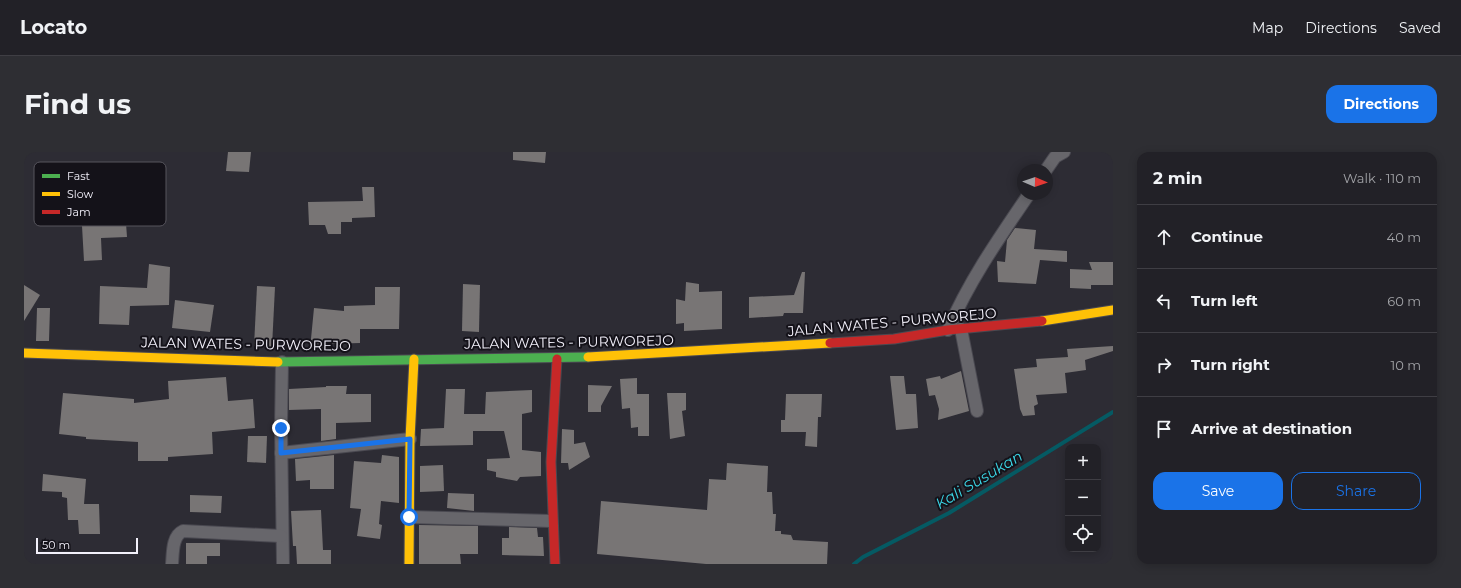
<!DOCTYPE html>
<meta charset="utf-8">
<style>
:root{--surface:#222127;--page:#2e2e33;--text:#f1f3f6;--muted:#a2a3a7;--line:#3f3e44;--accent:#1a73e8}
body{margin:0;font-family:Montserrat,sans-serif;background:var(--page);color:var(--text)}
.controls{position:absolute;right:12px;bottom:12px;display:grid;overflow:hidden;border-radius:8px;box-shadow:0 2px 10px #0003}
.controls button{width:36px;height:36px;display:grid;place-items:center;padding:0;border:0;border-bottom:1px solid var(--line);background:var(--surface);color:var(--text);font:20px sans-serif}
.compass{position:absolute;left:993px;top:12px;width:36px;height:36px;border-radius:50%;background:var(--surface);box-shadow:0 2px 10px #0003;rotate:92deg}
.scale{position:absolute;left:12px;bottom:10px;width:102px;box-sizing:border-box;padding-left:4px;border:2px solid #f3f1fb;border-top:0;font-size:11px;line-height:14px;white-space:nowrap;color:#f3f1fb;-webkit-text-stroke:3px #141219;paint-order:stroke}
.stop{position:absolute;width:12px;height:12px;margin:-9px;border:3px solid #1a73e8;border-radius:50%;background:#fff}
.stop.end{background:#1a73e8;border-color:#fff;box-shadow:0 1px 4px #0008}
.list{margin:0;padding:0;list-style:none}
h2{display:flex;justify-content:space-between;align-items:center;height:52px;margin:0;padding:0 16px;font-size:17px}
h2 small{font-size:13px;font-weight:400;color:var(--muted)}
.list li{display:grid;grid-template-columns:26px 1fr auto;gap:12px;align-items:center;box-sizing:border-box;height:64px;padding:0 16px;border-top:1px solid var(--line)}
.list b{display:block;font-size:15px;white-space:nowrap}
.list em{font-size:13px;font-style:normal;color:var(--muted)}
.actions{display:flex;gap:8px;padding:12px 16px}
.actions a{flex:1;padding:9px 0;border:1px solid var(--accent);border-radius:12px;text-align:center;font-size:14px;color:var(--accent)}
.actions .main{background:var(--accent);color:#fff}
.icon{flex:none;width:22px;height:22px;fill:none;stroke:currentColor;stroke-width:2;stroke-linecap:round;stroke-linejoin:round}
.map{position:relative;flex:none;width:1089px;height:412px;overflow:hidden;border-radius:12px}
header{display:flex;align-items:center;gap:24px;box-sizing:border-box;height:56px;padding:0 20px;background:var(--surface);border-bottom:1px solid var(--line)}
header strong{font-size:19px}
nav{display:flex;gap:22px;margin-inline-start:auto;font-size:14px}
.intro{display:flex;align-items:center;justify-content:space-between;box-sizing:border-box;height:96px;padding:0 24px}
h1{margin:0;font-size:28px}
.button{padding:10px 18px;border-radius:12px;background:var(--accent);color:#fff;font-size:14px;font-weight:700}
main{display:flex;gap:24px;padding:0 24px}
aside{flex:1;background:var(--surface);border-radius:12px;box-shadow:0 2px 10px #0003}
.map>svg:first-child{display:block}
.lines{fill:none;stroke-linecap:round;stroke-linejoin:round}
.stream{stroke:#055a63;stroke-width:4}
.building{fill:#787575}
.street-casing{stroke:#4a4951;stroke-width:14}
.fast-casing{stroke:#4a4951;stroke-width:11}
.slow-casing{stroke:#4a4951;stroke-width:11}
.jam-casing{stroke:#4a4951;stroke-width:11}
.street{stroke:#67666b;stroke-width:12}
.fast{stroke:#4caf50;stroke-width:9}
.slow{stroke:#ffc107;stroke-width:9}
.jam{stroke:#c62828;stroke-width:9}
.route{stroke:#1a73e8;stroke-width:5}
.labels{text-anchor:middle;stroke-width:4;stroke-linejoin:round;paint-order:stroke}
.street-label{font-size:14px;fill:#f3f1fb;stroke:#141219}
.water-label{font-size:15px;font-style:italic;fill:#3bd5e5;stroke:#141219}
.key{fill:#141219;stroke:#57555d;stroke-width:1}
.key-label{font-size:11px;fill:#f3f1fb}
</style>
<header>
<strong>Locato</strong>
<nav><a>Map</a><a>Directions</a><a>Saved</a></nav>
</header>
<div class="intro"><h1>Find us</h1><a class="button">Directions</a></div>
<main>
<div class="map">
<svg width="1089" height="412" viewBox="0 0 1089 412">
<rect width="100%" height="100%" fill="#2d2c34"/>
<g class="lines">
<polyline class="stream" points="830,412 839,405 925,361 1089,260"/>
</g>
<g class="building">
<polygon points="204,0 227,0 225,20 202,19"/>
<polygon points="489,0 522,0 521,11 489,8"/>
<polygon points="338,35 350,35 351,65 328,66 328,70 317,70 317,82 304,82 301,73 285,73 284,50 339,49"/>
<polygon points="102,71 103,85 77,86 78,108 60,109 58,74"/>
<polygon points="991,76 1012,78 1010,97 1043,99 1043,110 1016,108 1012,132 974,130 973,109 981,110 983,88"/>
<polygon points="1065,110 1089,110 1089,133 1067,133 1067,137 1046,136 1046,117 1068,118"/>
<polygon points="125,112 146,115 145,153 106,154 105,173 75,172 76,134 123,136"/>
<polygon points="778,120 781,120 779,161 760,161 759,164 725,166 725,145 770,143"/>
<polygon points="662,130 675,132 675,140 698,139 698,177 660,179 660,171 652,172 652,147 661,149"/>
<polygon points="439,132 456,133 455,180 438,179"/>
<polygon points="0,133 16,143 0,169"/>
<polygon points="233,134 251,135 248,195 230,194"/>
<polygon points="351,135 376,135 375,177 336,177 336,191 304,192 303,197 286,197 290,156 320,159 320,154 351,153"/>
<polygon points="151,148 190,153 186,180 148,176"/>
<polygon points="13,156 26,156 25,189 12,189"/>
<polygon points="1089,194 1089,199 1061,208 1062,218 1041,221 1043,241 1012,243 1014,252 1010,254 1011,263 999,264 996,257 990,217 1013,215 1012,207 1044,205 1043,197"/>
<polygon points="937,219 945,259 914,268 915,257 911,243 905,244 902,227 916,224 917,227"/>
<polygon points="866,224 880,224 882,242 892,242 894,276 872,278"/>
<polygon points="202,225 204,249 229,247 231,276 188,280 189,302 144,305 144,309 114,309 114,290 62,287 62,285 35,282 39,241 110,247 110,251 145,247 144,229"/>
<polygon points="613,226 613,242 625,242 625,284 614,284 614,275 607,276 606,256 598,257 596,227"/>
<polygon points="564,233 588,234 577,254 577,260 564,260"/>
<polygon points="302,234 323,234 322,242 347,242 347,270 312,271 312,287 297,289 297,257 265,258 265,237 302,235"/>
<polygon points="422,237 441,237 440,262 461,262 462,240 508,238 508,260 498,262 498,298 517,300 517,324 496,325 493,329 472,325 472,320 463,318 463,307 486,306 480,279 449,279 449,293 396,294 397,277 420,276"/>
<polygon points="643,241 662,241 662,258 658,259 661,284 646,287"/>
<polygon points="762,242 798,242 797,265 794,265 793,295 781,294 782,280 757,280 757,268 761,268"/>
<polygon points="538,277 550,278 550,292 561,290 566,305 545,318 544,311 537,311"/>
<polygon points="224,284 243,284 242,311 223,310"/>
<polygon points="310,303 310,337 286,337 286,328 272,329 271,307"/>
<polygon points="358,303 375,305 375,351 357,349 355,372 358,373 356,387 333,384 337,357 326,356 330,309 357,311"/>
<polygon points="703,311 744,314 743,340 748,340 749,362 752,362 751,379 757,379 757,382 767,383 769,388 804,390 803,412 682,412 573,402 577,349 683,358 685,327 702,328"/>
<polygon points="419,313 420,339 396,340 396,314"/>
<polygon points="19,322 62,327 60,352 75,352 76,382 55,382 54,368 44,368 43,346 38,345 38,340 18,339"/>
<polygon points="424,341 450,342 450,359 423,356"/>
<polygon points="166,343 198,344 197,361 166,360"/>
<polygon points="297,358 299,398 307,398 307,412 273,412 272,394 269,394 267,359"/>
<polygon points="395,373 454,374 454,402 436,402 437,412 395,412"/>
<polygon points="485,375 513,376 514,385 519,385 520,404 478,403 478,386 485,386"/>
<polygon points="162,391 196,391 196,404 183,404 183,412 162,412"/>
</g>
<g class="lines">
<g class="street-casing">
<g id="street">
<polyline points="1022,18 1031,5 1040,0"/>
<polyline points="937,177 953,259"/>
<path d="M924,178C945,129 975,86 1005,42"/>
<polyline points="258,210 257,276 259,412"/>
<polyline points="257,301 386,287"/>
<polyline points="385,365 527,369"/>
<path d="M148,412C149,401 148,384 159,379L257,384"/>
</g>
</g>
<g class="fast-casing">
<polyline id="fast" points="254,210 564,205"/>
</g>
<g class="slow-casing">
<g id="slow">
<polyline points="1018,169 1089,158"/>
<polyline points="0,201 254,210"/>
<polyline points="564,205 806,191"/>
<polyline points="385,412 386,287 390,207"/>
</g>
</g>
<g class="jam-casing">
<g id="jam">
<polyline points="806,191 870,187 924,178 1018,169"/>
<polyline points="531,412 527,310 533,207"/>
</g>
</g>
<use href="#street" class="street"/>
<use href="#fast" class="fast"/>
<use href="#slow" class="slow"/>
<use href="#jam" class="jam"/>
</g>
<g class="lines">
<polyline class="route" points="257,276 257,301 386,287 385,365"/>
</g>
<g class="labels">
<g class="street-label">
<text transform="translate(868 170) rotate(-5)" y="5">JALAN WATES - PURWOREJO</text>
<text transform="translate(545 190) rotate(-1)" y="5">JALAN WATES - PURWOREJO</text>
<text transform="translate(222 192) rotate(1)" y="5">JALAN WATES - PURWOREJO</text>
</g>
<g class="water-label">
<text transform="translate(955 328) rotate(-31)" y="5">Kali Susukan</text>
</g>
</g>
<rect x="10" y="10" width="132" height="64" rx="6" class="key"/>
<rect x="18" y="22" width="18" height="4" fill="#4caf50"/>
<rect x="18" y="40" width="18" height="4" fill="#ffc107"/>
<rect x="18" y="58" width="18" height="4" fill="#c62828"/>
<g class="key-label">
<text x="43" y="28">Fast</text>
<text x="43" y="46">Slow</text>
<text x="43" y="64">Jam</text>
</g>
</svg>
<div class="controls">
<button>+</button>
<button>−</button>
<button><svg class="icon" aria-label="locate" viewBox="0 0 24 24"><circle cx="12" cy="12" r="6"/><path d="M12 2v4M12 18v4M2 12h4M18 12h4"/></svg></button>
</div>
<svg class="compass" viewBox="-18 -18 36 36"><path d="M0-13l5 13h-10z" fill="#e53935"/><path d="M0 13l5-13h-10z" fill="#a2a3a7"/></svg>
<div class="scale">50 m</div>
<div class="stop" style="left:385px;top:365px"></div>
<div class="stop end" style="left:257px;top:276px"></div>
</div>
<aside>
<h2>2 min<small>Walk · 110 m</small></h2>
<ul class="list">
<li><svg class="icon" aria-label="ahead" viewBox="0 0 24 24"><path d="M12 20V5M6 11l6-6 6 6"/></svg><div><b>Continue</b></div><em>40 m</em></li>
<li><svg class="icon" aria-label="left" viewBox="0 0 24 24"><path d="M17 20v-9H6M10 6l-5 5 5 5"/></svg><div><b>Turn left</b></div><em>60 m</em></li>
<li><svg class="icon" aria-label="right" viewBox="0 0 24 24"><path d="M7 20v-9h11M14 6l5 5-5 5"/></svg><div><b>Turn right</b></div><em>10 m</em></li>
<li><svg class="icon" aria-label="arrive" viewBox="0 0 24 24"><path d="M6 21V4h12l-3 4 3 4H6"/></svg><div><b>Arrive at destination</b></div></li>
</ul>
<div class="actions"><a class="main">Save</a><a>Share</a></div>
</aside>
</main>
